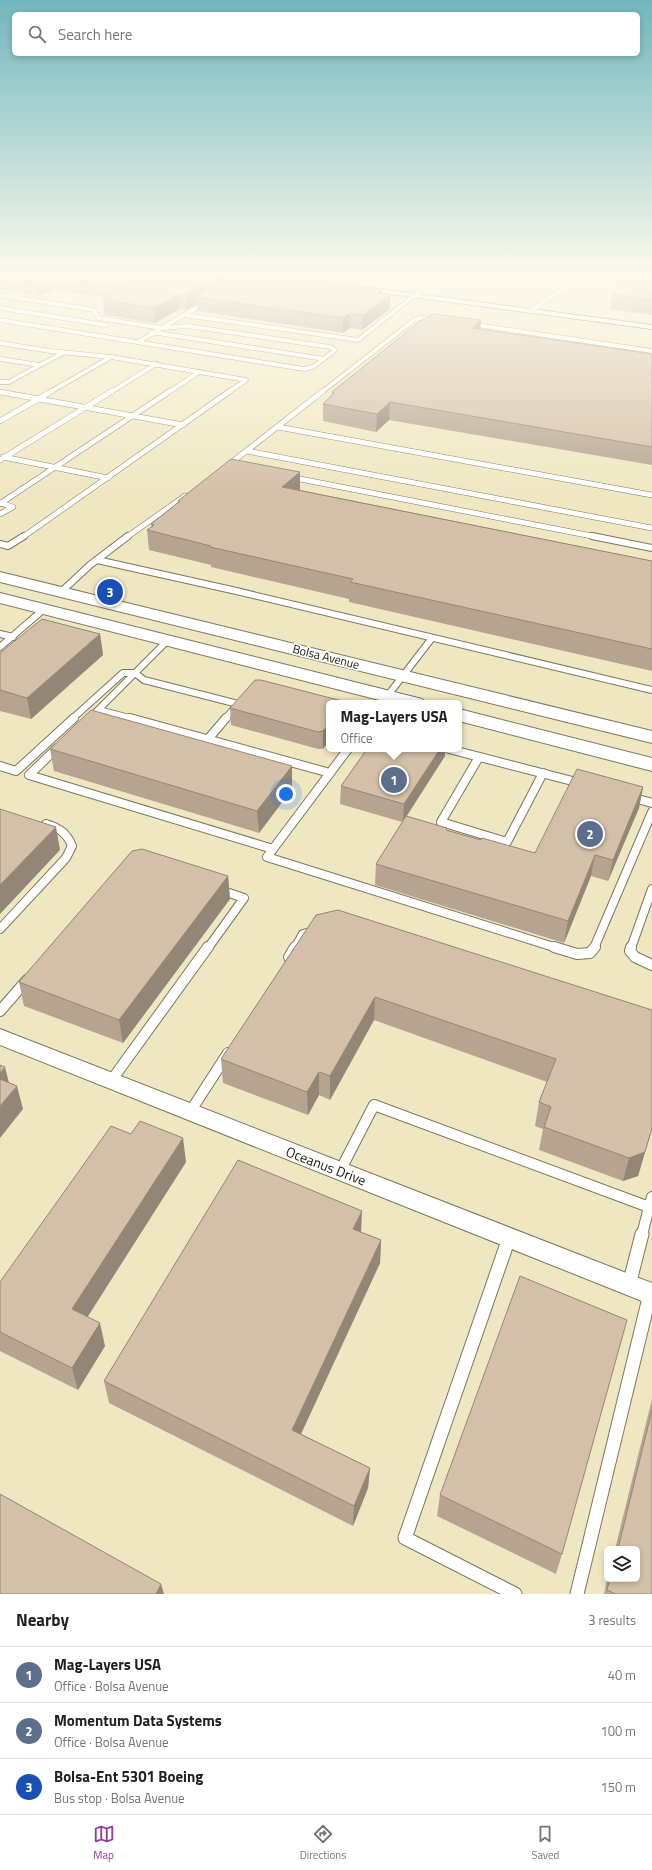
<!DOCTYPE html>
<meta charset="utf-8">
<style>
:root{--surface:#fff;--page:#f6f6f6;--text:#202124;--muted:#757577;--line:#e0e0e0;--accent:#9639a2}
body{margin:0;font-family:"Titillium Web",sans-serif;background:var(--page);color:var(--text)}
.controls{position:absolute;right:12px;bottom:12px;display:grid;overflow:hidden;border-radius:6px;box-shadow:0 2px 6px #0003}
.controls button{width:36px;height:36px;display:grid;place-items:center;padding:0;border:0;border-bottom:1px solid var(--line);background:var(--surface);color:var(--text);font:20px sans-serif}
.you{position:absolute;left:286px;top:794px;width:14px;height:14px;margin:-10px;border:3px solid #fff;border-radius:50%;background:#1a73e8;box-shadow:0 0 0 6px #1a73e833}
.badge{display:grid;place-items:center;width:26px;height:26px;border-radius:50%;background:var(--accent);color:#fff;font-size:13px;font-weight:700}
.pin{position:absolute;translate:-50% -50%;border:2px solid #fff;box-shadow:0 1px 4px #0006}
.popup{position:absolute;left:326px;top:700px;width:136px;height:52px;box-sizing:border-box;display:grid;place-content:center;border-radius:6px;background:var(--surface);filter:drop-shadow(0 1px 3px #0005);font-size:13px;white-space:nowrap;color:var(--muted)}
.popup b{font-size:15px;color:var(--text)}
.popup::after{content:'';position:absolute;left:50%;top:100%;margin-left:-8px;border:8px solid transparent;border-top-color:var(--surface)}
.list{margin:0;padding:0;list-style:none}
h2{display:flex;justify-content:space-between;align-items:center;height:52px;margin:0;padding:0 16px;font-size:17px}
h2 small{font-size:13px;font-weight:400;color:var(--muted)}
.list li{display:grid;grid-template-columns:26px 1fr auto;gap:12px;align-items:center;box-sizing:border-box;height:56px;padding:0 16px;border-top:1px solid var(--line)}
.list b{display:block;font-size:15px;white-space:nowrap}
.list p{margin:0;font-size:13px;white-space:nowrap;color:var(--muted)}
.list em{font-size:13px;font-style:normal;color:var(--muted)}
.icon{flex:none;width:22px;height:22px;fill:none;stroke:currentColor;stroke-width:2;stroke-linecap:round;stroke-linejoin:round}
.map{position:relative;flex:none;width:652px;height:1594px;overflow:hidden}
.search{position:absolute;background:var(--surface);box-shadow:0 2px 6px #0003;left:12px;right:12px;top:12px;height:44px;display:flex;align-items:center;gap:10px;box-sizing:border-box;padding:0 14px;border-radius:6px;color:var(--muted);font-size:15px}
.sheet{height:220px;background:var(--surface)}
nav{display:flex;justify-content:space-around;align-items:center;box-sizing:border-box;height:56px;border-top:1px solid var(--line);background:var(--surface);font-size:11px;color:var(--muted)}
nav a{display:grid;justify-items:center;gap:2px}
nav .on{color:var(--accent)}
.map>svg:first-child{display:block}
.built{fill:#efe7c2;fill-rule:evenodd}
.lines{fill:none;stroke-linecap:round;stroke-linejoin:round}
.service-far5-casing{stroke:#7d775d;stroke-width:5}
.service-far4-casing{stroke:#7d775d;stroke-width:6}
.service-far3-casing{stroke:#7d775d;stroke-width:8}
.service-far2-casing{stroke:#7d775d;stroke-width:10}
.service-far1-casing{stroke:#7d775d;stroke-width:12}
.service-casing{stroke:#7d775d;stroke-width:15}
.minor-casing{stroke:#7d775d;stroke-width:2}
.secondary-casing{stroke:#7d775d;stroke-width:2}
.service-far5{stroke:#fff;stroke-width:4}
.service-far4{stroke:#fff;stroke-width:5}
.service-far3{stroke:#fff;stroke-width:6}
.service-far2{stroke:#fff;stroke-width:8}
.service-far1{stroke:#fff;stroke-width:10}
.service{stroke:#fff;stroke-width:13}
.minor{fill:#fff;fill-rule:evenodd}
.secondary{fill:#fff;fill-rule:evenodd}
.wall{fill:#b6a490}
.shaded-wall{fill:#948676}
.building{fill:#d4bfa8;stroke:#948676}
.labels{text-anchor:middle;stroke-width:3.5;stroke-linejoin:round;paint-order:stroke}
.street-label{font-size:12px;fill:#1a180d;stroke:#fff}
.near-street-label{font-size:14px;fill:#1a180d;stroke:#fff}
</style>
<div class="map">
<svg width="652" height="1594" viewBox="0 0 652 1594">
<rect width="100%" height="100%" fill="#faf4d6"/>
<path class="built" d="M0,276H652V1594H0ZM329,703H459V749H329ZM607,1549H637V1579H607Z"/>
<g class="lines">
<g class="service-far5-casing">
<g id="service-far5">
<polyline points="328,283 338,276"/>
<polyline points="0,295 94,310 98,318 161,328 188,326 330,347 335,350 313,367 304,369 0,320"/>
<polyline points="0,308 106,325"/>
<polyline points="530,311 583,276"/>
<polyline points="184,315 358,340 439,276"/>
<polyline points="470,324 652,351"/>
<polyline points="151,332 324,359"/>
<polyline points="138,342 206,302"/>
<polyline points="0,343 50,351 111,357"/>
<polyline points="0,359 40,365 9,382 0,382"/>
<polyline points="40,365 63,353"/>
<polyline points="50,392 111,357 246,380 229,392"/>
<polyline points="111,392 156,364"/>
<polyline points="169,392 199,372"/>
<polyline points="322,392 414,320 422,318 435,319"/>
</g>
</g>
<g class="service-far4-casing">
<g id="service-far4">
<polyline points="0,392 183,425"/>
<polyline points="0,421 52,391"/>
<polyline points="278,427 652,495"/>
<polyline points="247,451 652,528"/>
<polyline points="3,457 108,478"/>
<polyline points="0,460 112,391"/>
<polyline points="227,466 323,391"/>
<polyline points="290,477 597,537"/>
<polyline points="0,503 13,507 0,514"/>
<polyline points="1,503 170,391"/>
<polyline points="23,537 230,391"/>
<polyline points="127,537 185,496"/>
</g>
</g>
<g class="service-far3-casing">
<g id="service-far3">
<polyline points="592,536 652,548"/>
<polyline points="0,544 8,546 24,536"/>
<polyline points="97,560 232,590 652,690"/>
<polyline points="61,592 90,565 128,536"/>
<polyline points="0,634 13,637"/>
<polyline points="0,647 44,609"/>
<polyline points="382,703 432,638"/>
<polyline points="99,710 133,719"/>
<polyline points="72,719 123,673 135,673 144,680 238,704 225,719"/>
<polyline points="89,719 168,640"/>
</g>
</g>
<g class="service-far2-casing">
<g id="service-far2">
<polyline points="130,718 330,773"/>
<polyline points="208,739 226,718"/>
<polyline points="57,748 29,775 273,849"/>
<polyline points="348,749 267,857 557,948"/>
<polyline points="449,749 580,783"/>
<polyline points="479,757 441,822 507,842 543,773"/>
<polyline points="0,766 16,771 74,718"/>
<polyline points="630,797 652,803"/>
<path d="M0,929L66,858L72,846C67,833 59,828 46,824"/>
<polyline points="208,948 244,898 220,890"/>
<polyline points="295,948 303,934 314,931"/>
<polyline points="594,948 652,812"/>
<polyline points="631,948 652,889"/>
</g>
</g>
<g class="service-far1-casing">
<g id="service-far1">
<polyline points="554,947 577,954 590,953 595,947"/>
<polyline points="631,947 630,951 635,957 652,965"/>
<polyline points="289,957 295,947"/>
<polyline points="0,1011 27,980"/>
<polyline points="111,1081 208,947"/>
<polyline points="190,1112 228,1053"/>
<polyline points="340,1171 374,1105 649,1207 652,1197"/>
<polyline points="642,1235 649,1207 652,1208"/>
</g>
</g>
<g class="service-casing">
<g id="service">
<polyline points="509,1238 405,1538 515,1594"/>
<polyline points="629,1285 642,1234"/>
<polyline points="577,1594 650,1294"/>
</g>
</g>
<g class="minor-casing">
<g id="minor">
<polygon points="357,286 652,325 652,329 360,290 356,288"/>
<polygon points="0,1029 652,1283 652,1305 0,1045"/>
</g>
</g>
<g class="secondary-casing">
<g id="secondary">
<polygon points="0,572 652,731 652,743 0,582"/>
<polygon points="0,593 422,699 425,703 391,703 0,603"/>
<polygon points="459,709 652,758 652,771 459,721"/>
</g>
</g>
<use href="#service-far5" class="service-far5"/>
<use href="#service-far4" class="service-far4"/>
<use href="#service-far3" class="service-far3"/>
<use href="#service-far2" class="service-far2"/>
<use href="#service-far1" class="service-far1"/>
<use href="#service" class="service"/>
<use href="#minor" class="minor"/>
<use href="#secondary" class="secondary"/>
</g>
<g class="wall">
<polygon points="0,276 230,276 230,277 382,293 390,309 362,330 350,328 343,333 197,311 197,304 186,310 180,309 155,323 104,315 103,300 106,298 52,290 39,296 1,290 0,284"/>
<polygon points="652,276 652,315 610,309 612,294"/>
<polygon points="481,330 652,354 652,465 389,420 376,432 323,421 323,404 332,394 332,392"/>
<polygon points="300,472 300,490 652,561 652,671 349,602 349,599 211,567 211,565 149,550 147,530 152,527 151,524 178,503 178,501"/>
<polygon points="100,634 103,655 31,719 0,711 0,653"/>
<polygon points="329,703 329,741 323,749 318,749 231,725 230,708"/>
<polygon points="50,749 292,766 292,789 259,833 54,771"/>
<polygon points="367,749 445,749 445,756 406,816 447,830 481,840 535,853 643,787 639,808 608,881 591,876 564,943 375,885 376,864 402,822 340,804 341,786"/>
<polygon points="228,876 230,899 123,1043 24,1006 19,982"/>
<polygon points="316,915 652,1010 652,1129 638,1176 623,1181 539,1150 543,1129 535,1126 539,1102 547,1082 374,1020 330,1100 319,1095 308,1115 223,1083 221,1059"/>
<polygon points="186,1162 87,1317 105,1346 78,1390 0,1351 0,1282"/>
<polygon points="361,1232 381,1240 380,1263 301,1434 370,1468 368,1488 353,1526 109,1403 104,1381"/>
<polygon points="652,1399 652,1594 604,1594 607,1579 637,1579 637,1549 615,1549"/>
<polygon points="440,1495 562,1554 556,1574 437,1516"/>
</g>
<g class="shaded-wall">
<polygon points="49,276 50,276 52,290 39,296 37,282"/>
<polygon points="219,276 230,276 231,284 196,297 197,304 186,310 185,295"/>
<polygon points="382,290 382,301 390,295 390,309 362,330 363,315 378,293"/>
<polygon points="179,294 180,309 155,323 154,308"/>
<polygon points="350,313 350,328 343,333 343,318"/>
<polygon points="481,320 480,335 472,328"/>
<polygon points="390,402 389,420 376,432 377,414"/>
<polygon points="300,472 300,490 282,487"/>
<polygon points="100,634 103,655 31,719 27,698"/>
<polygon points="329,724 329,741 323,749 323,731"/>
<polygon points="440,749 445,749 445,756 403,822 404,804"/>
<polygon points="292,766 292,789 259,833 257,811"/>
<polygon points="643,787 639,808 608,881 613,860"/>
<polygon points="56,827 60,850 0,914 0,885"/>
<polygon points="595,855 591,876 564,943 568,921"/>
<polygon points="228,876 230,899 123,1043 119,1020"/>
<polygon points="375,997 374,1020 330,1100 330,1076"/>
<polygon points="5,1067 11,1091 0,1091 0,1073"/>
<polygon points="319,1072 319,1095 308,1115 307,1092"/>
<polygon points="17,1086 23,1109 0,1138 0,1106"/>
<polygon points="652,1128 638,1176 623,1181 629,1158"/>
<polygon points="183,1138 186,1162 78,1332 72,1309"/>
<polygon points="362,1211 361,1235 353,1229"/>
<polygon points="381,1240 380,1263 293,1451 292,1430"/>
<polygon points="100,1323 105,1346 78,1390 72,1368"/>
<polygon points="370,1468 368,1488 353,1526 354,1506"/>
<polygon points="161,1584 164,1594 156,1594"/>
</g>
<g class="building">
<polygon points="0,276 49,276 37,282"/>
<polygon points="53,276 219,276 185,295 179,294 154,308 103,300 128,287"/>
<polygon points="233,276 276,276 382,290 378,293 390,295 363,315 350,313 343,318 196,297"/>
<polygon points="628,276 652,276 652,300 612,294"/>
<polygon points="433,314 481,320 472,328 652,354 652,447 390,402 377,414 323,404 334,393 332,392 420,321"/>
<polygon points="231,459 300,472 282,487 652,561 652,649 350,582 353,579 210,547 211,546 147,530 154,525 151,524 180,501 178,501"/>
<polygon points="42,619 100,634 27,698 0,690 0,653"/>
<polygon points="255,680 261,680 346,702 346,703 329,703 329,724 323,731 318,732 230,708"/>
<polygon points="91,710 292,766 257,811 50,749"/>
<polygon points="367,749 440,749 404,804 341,786"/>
<polygon points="577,769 643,787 613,860 595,855 568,921 376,864 406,816 447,828 446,830 481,840 482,838 535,853"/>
<polygon points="0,809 56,827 0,885"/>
<polygon points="142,849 228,876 119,1020 19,982 132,851"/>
<polygon points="338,910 652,1010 652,1128 645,1152 629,1158 544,1127 551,1107 539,1102 556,1059 375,997 330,1076 319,1072 307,1092 221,1059 316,915"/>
<polygon points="0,1065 5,1067 0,1073"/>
<polygon points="0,1079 17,1086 0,1106"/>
<polygon points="140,1121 183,1138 72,1309 100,1323 72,1368 0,1332 0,1282 111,1126 131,1134"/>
<polygon points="238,1160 362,1211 353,1229 381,1240 292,1430 370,1468 354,1506 104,1381"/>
<polygon points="520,1276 627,1320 562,1554 440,1495"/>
<polygon points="652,1410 652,1594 616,1594 607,1590 610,1579 637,1579 637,1549 618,1549"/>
<polygon points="0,1494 161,1584 156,1594 0,1594"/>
</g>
<linearGradient id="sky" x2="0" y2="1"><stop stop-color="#71b6bc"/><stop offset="0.55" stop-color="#fdfaed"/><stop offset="1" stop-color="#fdfaed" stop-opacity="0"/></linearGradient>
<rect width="652" height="499" fill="url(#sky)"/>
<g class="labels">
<g class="street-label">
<text transform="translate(326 657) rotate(14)" y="4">Bolsa Avenue</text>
</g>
<g class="near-street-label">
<text transform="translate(326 1166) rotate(21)" y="5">Oceanus Drive</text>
</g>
</g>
</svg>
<div class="controls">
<button><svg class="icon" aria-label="layers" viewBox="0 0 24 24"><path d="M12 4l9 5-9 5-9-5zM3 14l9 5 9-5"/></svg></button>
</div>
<div class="you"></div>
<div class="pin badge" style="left:394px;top:780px;background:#5c6f8a">1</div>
<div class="popup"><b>Mag-Layers USA</b>Office</div>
<div class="pin badge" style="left:590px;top:834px;background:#5c6f8a">2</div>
<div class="pin badge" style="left:110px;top:592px;background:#1a4fb4">3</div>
<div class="search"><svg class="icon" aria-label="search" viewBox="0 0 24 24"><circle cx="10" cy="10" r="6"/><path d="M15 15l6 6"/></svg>Search here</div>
</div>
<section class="sheet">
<h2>Nearby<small>3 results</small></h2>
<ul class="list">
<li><span class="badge" style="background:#5c6f8a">1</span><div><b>Mag-Layers USA</b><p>Office · Bolsa Avenue</p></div><em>40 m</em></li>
<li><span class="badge" style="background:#5c6f8a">2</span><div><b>Momentum Data Systems</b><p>Office · Bolsa Avenue</p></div><em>100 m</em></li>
<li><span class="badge" style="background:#1a4fb4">3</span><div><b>Bolsa-Ent 5301 Boeing</b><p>Bus stop · Bolsa Avenue</p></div><em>150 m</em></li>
</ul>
</section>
<nav>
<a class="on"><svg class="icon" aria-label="map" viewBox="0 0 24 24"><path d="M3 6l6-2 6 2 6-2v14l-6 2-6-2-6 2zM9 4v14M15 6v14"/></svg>Map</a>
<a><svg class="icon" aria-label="directions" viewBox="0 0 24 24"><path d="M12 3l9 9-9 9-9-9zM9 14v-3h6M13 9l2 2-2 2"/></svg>Directions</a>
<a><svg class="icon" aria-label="saved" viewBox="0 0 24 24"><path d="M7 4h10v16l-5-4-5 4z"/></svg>Saved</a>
</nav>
